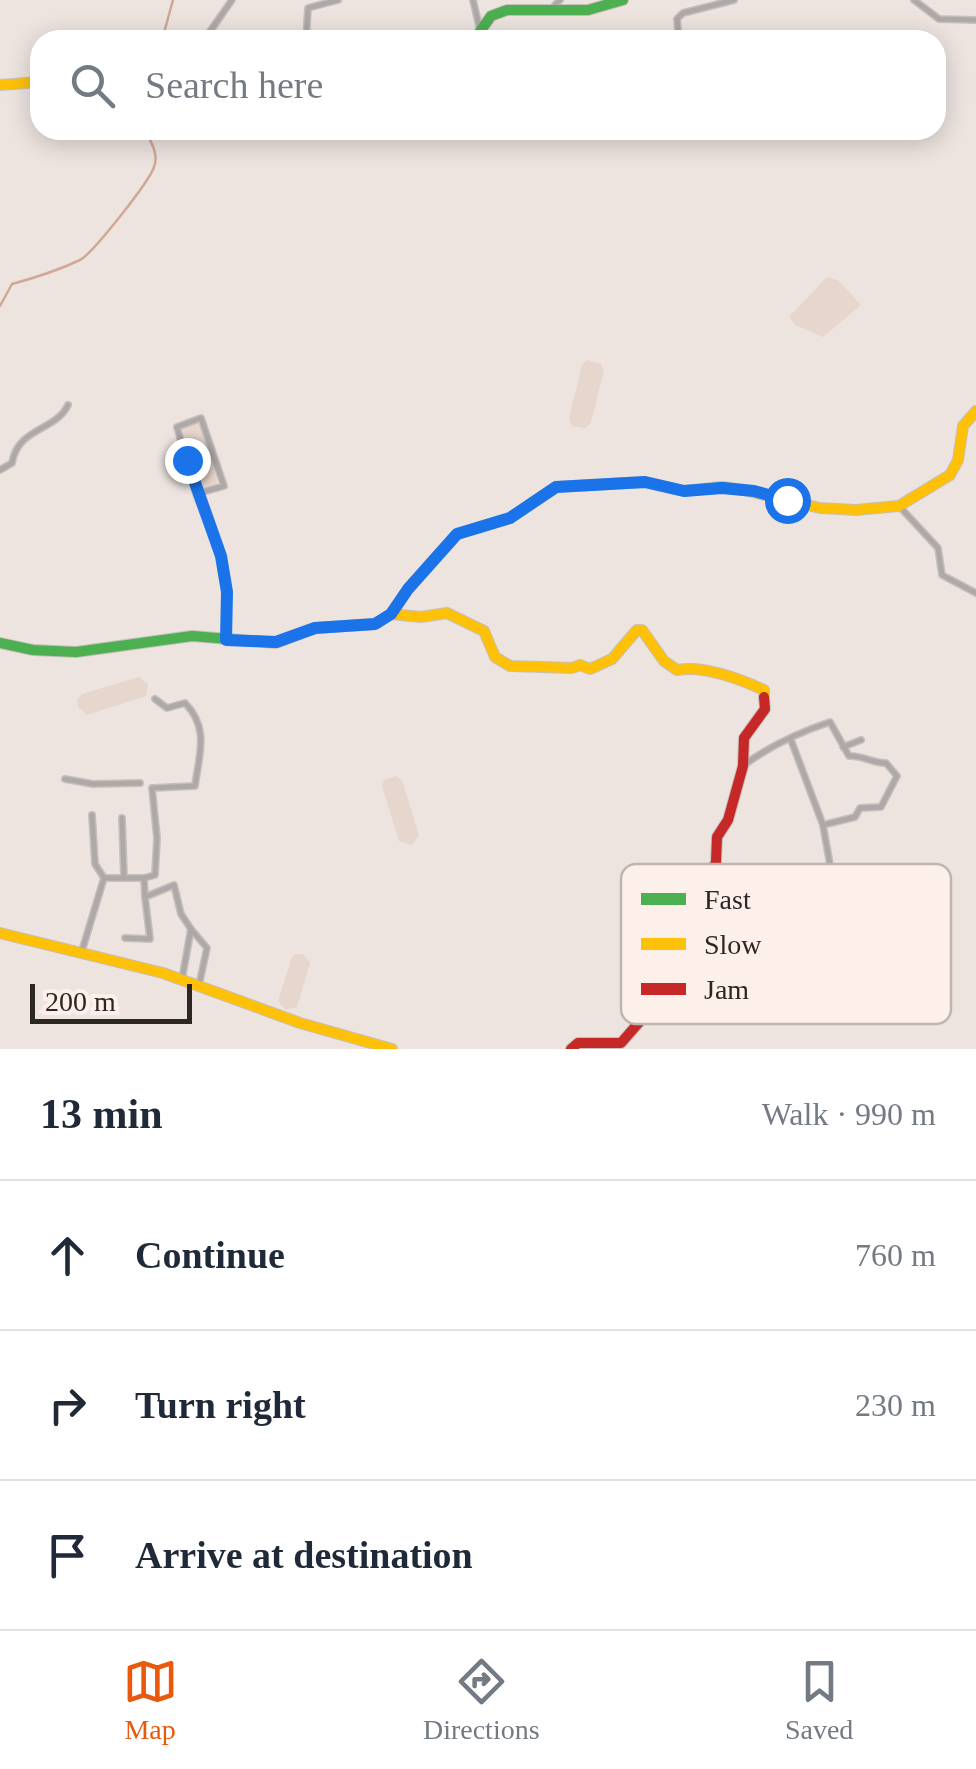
<!DOCTYPE html>
<meta charset="utf-8">
<style>
:root{--surface:#fff;--page:#f6f6f7;--text:#1f2937;--muted:#747a83;--line:#e0e1e3;--accent:#ea580c}
body{margin:0;font-family:Georgia,serif;background:var(--page);color:var(--text)}
.scale{position:absolute;left:30px;bottom:25px;width:162px;box-sizing:border-box;padding-left:10px;border:5px solid #2d2724;border-top:0;font-size:28px;line-height:35px;white-space:nowrap;color:#2d2724;-webkit-text-stroke:8px #fdf0ea;paint-order:stroke}
.stop{position:absolute;width:30px;height:30px;margin:-22px;border:8px solid #1a73e8;border-radius:50%;background:#fff}
.stop.end{background:#1a73e8;border-color:#fff;box-shadow:0 2px 10px #0008}
.list{margin:0;padding:0;list-style:none}
h2{display:flex;justify-content:space-between;align-items:center;height:130px;margin:0;padding:0 40px;font-size:42px}
h2 small{font-size:32px;font-weight:400;color:var(--muted)}
.list li{display:grid;grid-template-columns:65px 1fr auto;gap:30px;align-items:center;box-sizing:border-box;height:150px;padding:0 40px;border-top:2px solid var(--line)}
.list b{display:block;font-size:38px;white-space:nowrap}
.list em{font-size:32px;font-style:normal;color:var(--muted)}
.icon{flex:none;width:55px;height:55px;fill:none;stroke:currentColor;stroke-width:2;stroke-linecap:round;stroke-linejoin:round}
.map{position:relative;flex:none;width:976px;height:1049px;overflow:hidden}
.search{position:absolute;background:var(--surface);box-shadow:0 5px 25px #0003;left:30px;right:30px;top:30px;height:110px;display:flex;align-items:center;gap:25px;box-sizing:border-box;padding:0 35px;border-radius:30px;color:var(--muted);font-size:38px}
.sheet{height:580px;background:var(--surface)}
nav{display:flex;justify-content:space-around;align-items:center;box-sizing:border-box;height:140px;border-top:2px solid var(--line);background:var(--surface);font-size:28px;color:var(--muted)}
nav a{display:grid;justify-items:center;gap:5px}
nav .on{color:var(--accent)}
.map>svg:first-child{display:block}
.built{fill:#e6d6ce}
.lines{fill:none;stroke-linecap:round;stroke-linejoin:round}
.stream{stroke:#d0a896;stroke-width:2.5}
.street-casing{stroke:#c6bfbb;stroke-width:8}
.fast-casing{stroke:#c6bfbb;stroke-width:12}
.slow-casing{stroke:#c6bfbb;stroke-width:12}
.jam-casing{stroke:#c6bfbb;stroke-width:12}
.street{stroke:#aea9a8;stroke-width:5}
.fast{stroke:#4caf50;stroke-width:10}
.slow{stroke:#ffc107;stroke-width:10}
.jam{stroke:#c62828;stroke-width:10}
.route{stroke:#1a73e8;stroke-width:12}
.key{fill:#fdf0ea;stroke:#bfb4af;stroke-width:2.5}
.key-label{font-size:28px;fill:#2d2724}
</style>
<div class="map">
<svg width="976" height="1049" viewBox="0 0 976 1049">
<rect width="100%" height="100%" fill="#ede4e0"/>
<g class="built">
<polygon points="827,277 838,280 861,305 823,337 795,325 789,317"/>
<polygon points="587,360 601,364 604,371 591,423 585,428 572,426 569,418 582,365"/>
<polygon points="200,421 218,484 200,489 181,427"/>
<polygon points="139,677 148,684 146,696 87,715 78,707 77,700 82,694"/>
<polygon points="396,776 402,780 419,835 412,845 399,841 382,786 384,780"/>
<polygon points="296,954 303,954 310,963 297,1007 285,1010 278,1001 292,957"/>
</g>
<g class="lines">
<g class="stream">
<polyline points="162,40 173,0"/>
<path d="M0,306L12,284C34,278 59,270 80,260C93,253 149,182 154,167C159,154 151,142 145,130"/>
</g>
<g class="street-casing">
<g id="street">
<polyline points="473,0 480,30"/>
<polyline points="914,0 939,19 976,20"/>
<polyline points="551,9 560,0"/>
<polyline points="204,40 232,0"/>
<polyline points="306,40 308,8 338,0"/>
<polyline points="679,40 677,19 683,13 734,0"/>
<polyline points="563,130 588,135 590,130"/>
<path d="M0,470L12,463C18,427 56,431 68,405"/>
<polyline points="196,494 224,486 201,418 177,427 196,494 221,556 227,592 227,640"/>
<polyline points="899,506 938,548 942,575 976,593"/>
<polyline points="791,740 823,825 832,876"/>
<polyline points="843,747 861,740"/>
<path d="M743,766C768,747 800,732 830,722L849,756C862,755 872,763 886,763L897,776L881,807L860,808L855,817L823,825"/>
<polyline points="65,779 93,784 140,783"/>
<polyline points="92,815 95,864 104,878"/>
<polyline points="122,818 124,877"/>
<polyline points="144,878 145,897"/>
<polyline points="125,938 150,939 145,897 174,885 181,914 191,929"/>
<path d="M81,954L104,878H144L155,875L157,838L152,788L195,786C199,754 210,729 185,703L167,708L155,699"/>
<polyline points="182,979 191,929 207,948 199,985"/>
</g>
</g>
<g class="fast-casing">
<g id="fast">
<polyline points="474,40 491,16 507,10 588,10 623,0"/>
<polyline points="0,643 33,650 76,652 192,636 276,643 315,628 375,624 391,614 408,589 457,534 510,518 556,487 645,482 684,491 722,487 744,490"/>
</g>
</g>
<g class="slow-casing">
<g id="slow">
<polyline points="0,85 40,82"/>
<polyline points="744,490 820,508 856,510 899,506 950,475 958,460 963,426 976,411"/>
<path d="M391,614L421,617L447,613L484,631L495,657L510,666L572,668L580,665L590,669L612,659L637,630H642L664,661L677,670C704,665 738,678 764,690V697"/>
<polyline points="0,933 163,973 300,1023 392,1049"/>
</g>
</g>
<g class="jam-casing">
<polyline id="jam" points="571,1049 578,1043 621,1043 642,1019 670,997 702,995 725,931 716,918 700,909 701,894 716,862 717,837 728,820 743,766 744,738 765,709 764,697"/>
</g>
<use href="#street" class="street"/>
<use href="#fast" class="fast"/>
<use href="#slow" class="slow"/>
<use href="#jam" class="jam"/>
</g>
<g class="lines">
<polyline class="route" points="187,460 221,556 227,592 226,640 276,642 315,628 375,624 391,614 408,589 457,534 510,518 556,487 645,482 684,491 722,488 754,491 787,500"/>
</g>
<rect x="621" y="864" width="330" height="160" rx="15" class="key"/>
<rect x="641" y="893" width="45" height="12" fill="#4caf50"/>
<rect x="641" y="938" width="45" height="12" fill="#ffc107"/>
<rect x="641" y="983" width="45" height="12" fill="#c62828"/>
<g class="key-label">
<text x="704" y="909">Fast</text>
<text x="704" y="954">Slow</text>
<text x="704" y="999">Jam</text>
</g>
</svg>
<div class="scale">200 m</div>
<div class="stop" style="left:787px;top:500px"></div>
<div class="stop end" style="left:187px;top:460px"></div>
<div class="search"><svg class="icon" aria-label="search" viewBox="0 0 24 24"><circle cx="10" cy="10" r="6"/><path d="M15 15l6 6"/></svg>Search here</div>
</div>
<section class="sheet">
<h2>13 min<small>Walk · 990 m</small></h2>
<ul class="list">
<li><svg class="icon" aria-label="ahead" viewBox="0 0 24 24"><path d="M12 20V5M6 11l6-6 6 6"/></svg><div><b>Continue</b></div><em>760 m</em></li>
<li><svg class="icon" aria-label="right" viewBox="0 0 24 24"><path d="M7 20v-9h11M14 6l5 5-5 5"/></svg><div><b>Turn right</b></div><em>230 m</em></li>
<li><svg class="icon" aria-label="arrive" viewBox="0 0 24 24"><path d="M6 21V4h12l-3 4 3 4H6"/></svg><div><b>Arrive at destination</b></div></li>
</ul>
</section>
<nav>
<a class="on"><svg class="icon" aria-label="map" viewBox="0 0 24 24"><path d="M3 6l6-2 6 2 6-2v14l-6 2-6-2-6 2zM9 4v14M15 6v14"/></svg>Map</a>
<a><svg class="icon" aria-label="directions" viewBox="0 0 24 24"><path d="M12 3l9 9-9 9-9-9zM9 14v-3h6M13 9l2 2-2 2"/></svg>Directions</a>
<a><svg class="icon" aria-label="saved" viewBox="0 0 24 24"><path d="M7 4h10v16l-5-4-5 4z"/></svg>Saved</a>
</nav>
